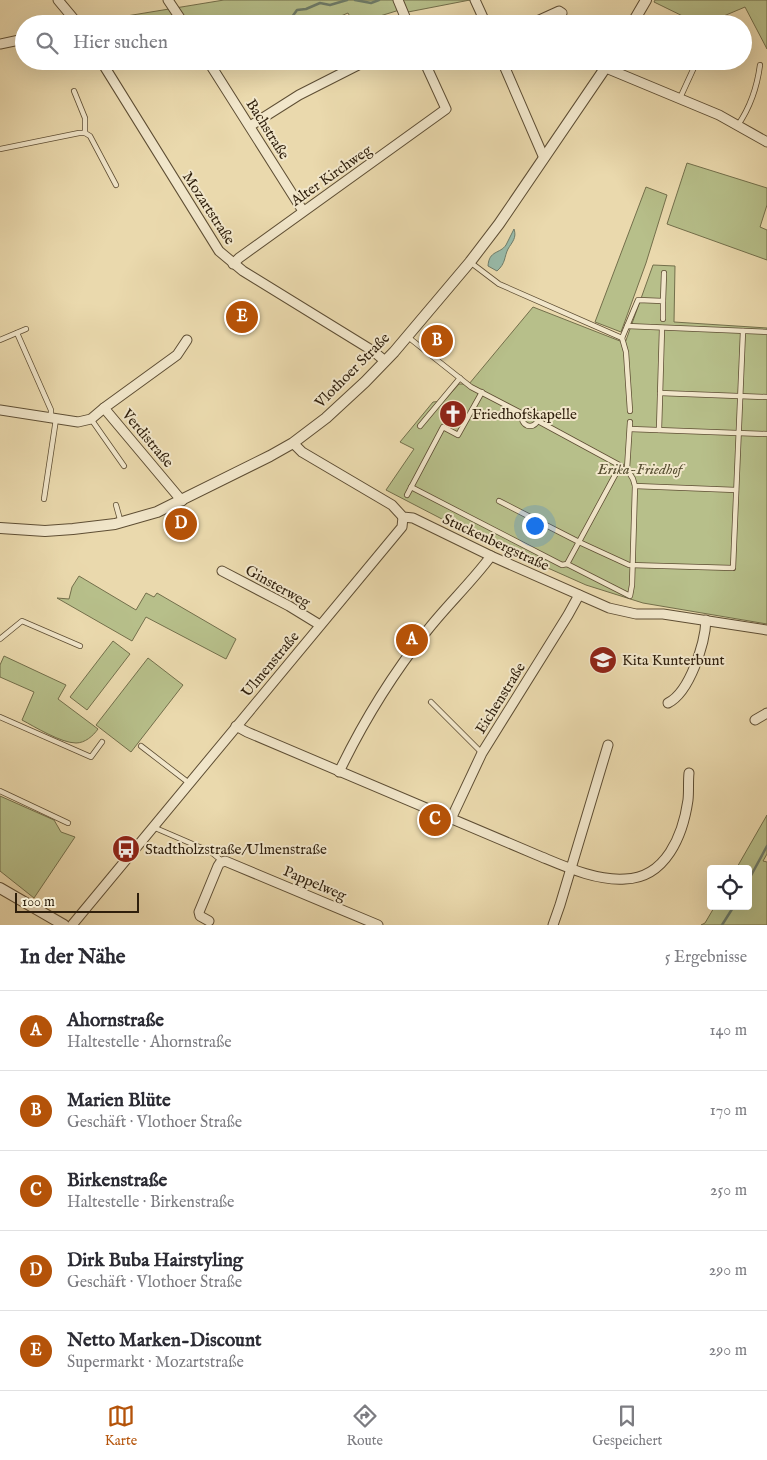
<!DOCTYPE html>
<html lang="de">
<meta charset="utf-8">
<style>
:root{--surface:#fff;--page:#f2f2f3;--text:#2b2b33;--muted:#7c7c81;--line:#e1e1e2;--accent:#b45309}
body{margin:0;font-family:"IM FELL English",serif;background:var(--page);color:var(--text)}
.controls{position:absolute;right:15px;bottom:15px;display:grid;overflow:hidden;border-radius:5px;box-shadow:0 5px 20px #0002}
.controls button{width:45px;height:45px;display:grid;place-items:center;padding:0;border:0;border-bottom:1px solid var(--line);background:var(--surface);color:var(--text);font:25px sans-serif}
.scale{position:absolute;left:15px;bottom:12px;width:124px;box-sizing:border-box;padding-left:5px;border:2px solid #2f1f0c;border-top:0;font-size:14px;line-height:18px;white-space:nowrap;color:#2f1f0c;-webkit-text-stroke:4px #f1e6ca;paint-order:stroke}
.you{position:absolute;left:534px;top:525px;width:18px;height:18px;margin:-12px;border:4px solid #fff;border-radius:50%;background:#1a73e8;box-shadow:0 0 0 8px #1a73e833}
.badge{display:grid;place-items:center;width:32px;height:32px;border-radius:50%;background:var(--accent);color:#fff;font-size:16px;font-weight:700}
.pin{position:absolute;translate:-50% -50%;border:2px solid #fff;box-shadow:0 1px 5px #0006}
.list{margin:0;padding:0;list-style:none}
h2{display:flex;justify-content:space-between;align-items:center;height:65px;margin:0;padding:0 20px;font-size:21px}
h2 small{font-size:16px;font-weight:400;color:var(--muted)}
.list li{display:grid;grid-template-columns:32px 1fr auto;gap:15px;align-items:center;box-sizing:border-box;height:80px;padding:0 20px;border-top:1px solid var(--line)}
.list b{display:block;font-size:19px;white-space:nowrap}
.list p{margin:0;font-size:16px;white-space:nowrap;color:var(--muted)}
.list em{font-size:16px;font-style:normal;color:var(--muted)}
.icon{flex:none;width:28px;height:28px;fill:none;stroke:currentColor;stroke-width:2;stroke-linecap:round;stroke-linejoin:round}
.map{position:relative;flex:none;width:767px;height:925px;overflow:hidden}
.search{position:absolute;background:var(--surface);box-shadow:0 5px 20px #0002;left:15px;right:15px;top:15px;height:55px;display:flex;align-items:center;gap:12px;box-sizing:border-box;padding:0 18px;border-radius:28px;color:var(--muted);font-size:19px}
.sheet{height:465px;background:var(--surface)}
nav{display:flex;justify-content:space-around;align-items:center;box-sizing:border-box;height:70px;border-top:1px solid var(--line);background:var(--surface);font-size:14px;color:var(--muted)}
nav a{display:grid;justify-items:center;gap:2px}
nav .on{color:var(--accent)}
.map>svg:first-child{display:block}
.green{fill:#b7bf8a;stroke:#736f4b}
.water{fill:#98baa9;stroke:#6e7c6a}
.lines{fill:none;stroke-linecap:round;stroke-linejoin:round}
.stream{stroke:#6e7c6a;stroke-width:2.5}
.service-casing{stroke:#5e4e34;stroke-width:6}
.minor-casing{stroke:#5e4e34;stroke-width:11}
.tertiary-casing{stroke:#5e4e34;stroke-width:12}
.service{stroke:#f1e6ca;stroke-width:4.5}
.minor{stroke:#f1e6ca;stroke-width:9}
.tertiary{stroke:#f1e6ca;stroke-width:10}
.labels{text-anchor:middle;stroke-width:4;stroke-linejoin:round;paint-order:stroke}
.street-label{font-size:15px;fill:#2f1f0c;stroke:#f1e6ca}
.poi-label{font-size:15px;fill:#2f1f0c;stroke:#f1e6ca;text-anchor:start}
.park-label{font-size:15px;font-style:italic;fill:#584f32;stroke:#f1e6ca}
</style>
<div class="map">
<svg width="767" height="925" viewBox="0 0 767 925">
<rect width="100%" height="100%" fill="#ead9ad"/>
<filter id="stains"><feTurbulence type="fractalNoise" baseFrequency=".004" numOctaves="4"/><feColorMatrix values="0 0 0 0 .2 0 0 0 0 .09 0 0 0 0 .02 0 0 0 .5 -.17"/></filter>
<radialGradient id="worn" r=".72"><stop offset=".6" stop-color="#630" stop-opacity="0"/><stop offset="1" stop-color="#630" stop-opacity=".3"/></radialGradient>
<g class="green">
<polygon points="224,0 470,0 408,12 406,8 354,24 348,13 322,24 94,24 102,20"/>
<polygon points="655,0 767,0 767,49 745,7 719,18 715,24 699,24 654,2"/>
<polygon points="687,163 767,188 767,205 760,227 767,230 767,260 667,224"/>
<polygon points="646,187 667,195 646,263 621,332 595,322"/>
<polygon points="653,265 675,266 674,322 767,328 767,624 643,603 586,585 467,532 386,490 414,449 400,442 433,402 444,401 459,384 469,384 533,307 625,343"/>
<polygon points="79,576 136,610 146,593 154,597 157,593 236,639 226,659 146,617 132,641 57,598 69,599 72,587"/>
<polygon points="113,641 130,654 87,710 70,697"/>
<path d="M4,656L66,685L58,699L98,729C93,736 85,743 76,743C61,743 35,727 22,720L34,692L0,677V665Z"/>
<polygon points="148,658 183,685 131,752 96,725"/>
<polygon points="0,796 54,820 61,832 75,837 34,898 0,871"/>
<polygon points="767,815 767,854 763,861 767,862 767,925 701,925 705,923 715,906 748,906 748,869 736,869"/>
</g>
<path class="water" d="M514,229C517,238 512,242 508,249C504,257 506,263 497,271L488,266C489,250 500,254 506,245C509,240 511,234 514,229Z"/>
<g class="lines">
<g class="stream">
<polyline points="355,0 371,3 379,0"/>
<polyline points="287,24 297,10 306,9 320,3 330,5 347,0"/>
<polyline points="748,881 767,846"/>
<polyline points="722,925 734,906"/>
</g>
<g class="service-casing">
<g id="service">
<polyline points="74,91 85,118 85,133"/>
<polyline points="680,98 697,61"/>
<path d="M738,125C751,106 757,88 760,65"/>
<polyline points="0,149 79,133 85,133 90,136 116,185"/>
<polyline points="470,262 499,284 622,338"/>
<polyline points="663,301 664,273"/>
<polyline points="627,326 767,332"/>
<polyline points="17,333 51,410 51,418"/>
<polyline points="408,337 471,387 523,414"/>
<polyline points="0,340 26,329"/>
<polyline points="660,393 767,397"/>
<circle cx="530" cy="418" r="8"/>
<polyline points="630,411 626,352 622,338 638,300 663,301 663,319"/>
<polyline points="91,419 124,466"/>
<polyline points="538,421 621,466"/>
<polyline points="630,422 627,469 633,479 635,486 736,490"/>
<polyline points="420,426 460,378"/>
<polyline points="630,429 767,434"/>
<polyline points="659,430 662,328"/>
<polyline points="411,487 562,565 567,564 630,596 632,585 635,486"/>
<polyline points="407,495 443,427 458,435 482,392"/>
<polyline points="44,499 56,419"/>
<polyline points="499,501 579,542 629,565 733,568 743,331"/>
<polyline points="116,505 121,523"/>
<polyline points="567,564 620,466"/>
<polyline points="0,639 22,621 80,646"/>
<polyline points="431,702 482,753"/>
<polyline points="0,717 91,757 102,742"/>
<polyline points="141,746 189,783"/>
<polyline points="0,791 68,823"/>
<polyline points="153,827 211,852 222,861"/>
</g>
</g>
<g class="minor-casing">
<g id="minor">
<polyline points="58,0 78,24"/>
<polyline points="168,0 184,24"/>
<polyline points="398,0 408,24"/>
<polyline points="475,0 486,24"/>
<polyline points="539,24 537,21 559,11 562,13 556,24"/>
<polyline points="0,44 24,39"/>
<polyline points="101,61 219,251 243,271 373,351 385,361"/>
<polyline points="208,61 303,211"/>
<polyline points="502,61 544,158"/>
<polyline points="606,68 719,115 767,142"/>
<polyline points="250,126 299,95 366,61"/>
<polyline points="233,264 239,258 446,109 424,61"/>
<polyline points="0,410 78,422 91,419 104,408"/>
<polyline points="293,443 302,452 392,505 403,517 413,518 491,556 609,608 636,614 663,614 767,630"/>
<polyline points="182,501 104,408 177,355 187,340"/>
<polyline points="222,571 289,606 320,625"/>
<path d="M668,703C690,692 705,643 706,620"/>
<polyline points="755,720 767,713"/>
<path d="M236,726L247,732L537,855C564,866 595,881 625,879C666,878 683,835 688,800C689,791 688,782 689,773"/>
<path d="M339,772C363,722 392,675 426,632C446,606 471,583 491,556"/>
<polyline points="451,819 482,753 568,615 579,595"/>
<polyline points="209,921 200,916 199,912 218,866 220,863 225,861 378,925"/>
<polyline points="72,925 402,527 403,517"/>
<polyline points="553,925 560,905 608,745"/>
</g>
</g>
<g class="tertiary-casing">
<g id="tertiary">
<polyline points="632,24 646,0"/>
<polyline points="0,528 45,531 73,529 115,524 157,512 270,456 293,443 326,418 365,382 394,352 470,262 499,224 610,61"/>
<polyline points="0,888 64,925"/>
</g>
</g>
<use href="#service" class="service"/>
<use href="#minor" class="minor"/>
<use href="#tertiary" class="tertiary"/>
</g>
<defs>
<g id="church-disc" transform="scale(1.4375)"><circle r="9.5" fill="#8f2418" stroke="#f1e6ca"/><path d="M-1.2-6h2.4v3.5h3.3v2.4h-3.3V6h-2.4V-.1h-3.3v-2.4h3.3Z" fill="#fff"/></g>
<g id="school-disc" transform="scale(1.4375)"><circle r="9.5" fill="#8f2418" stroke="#f1e6ca"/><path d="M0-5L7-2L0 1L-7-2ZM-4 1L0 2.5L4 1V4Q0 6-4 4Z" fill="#fff"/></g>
<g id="bus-disc" transform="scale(1.4375)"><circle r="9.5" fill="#8f2418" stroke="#f1e6ca"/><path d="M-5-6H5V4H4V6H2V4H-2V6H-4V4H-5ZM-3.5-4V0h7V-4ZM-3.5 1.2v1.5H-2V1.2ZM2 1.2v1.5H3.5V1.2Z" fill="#fff"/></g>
</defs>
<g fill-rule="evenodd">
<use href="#church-disc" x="453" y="414"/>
<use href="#school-disc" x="603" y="660"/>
<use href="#bus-disc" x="126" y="849"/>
</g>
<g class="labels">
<g class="street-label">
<text transform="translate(268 129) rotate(58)" y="5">Bachstraße</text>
<text transform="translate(331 175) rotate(-35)" y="5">Alter Kirchweg</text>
<text transform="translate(209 208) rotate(57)" y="5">Mozartstraße</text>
<text transform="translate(352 370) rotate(-45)" y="5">Vlothoer Straße</text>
<text transform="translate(148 438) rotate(50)" y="5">Verdistraße</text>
<text transform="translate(496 542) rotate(25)" y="5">Stuckenbergstraße</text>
<text transform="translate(278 586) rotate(29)" y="5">Ginsterweg</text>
<text transform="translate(270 664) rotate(-50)" y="5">Ulmenstraße</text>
<text transform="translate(500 698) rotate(-58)" y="5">Eichenstraße</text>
<text transform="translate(315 883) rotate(23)" y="5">Pappelweg</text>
</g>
<g class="poi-label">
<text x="472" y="419">Friedhofskapelle</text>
<text x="622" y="665">Kita Kunterbunt</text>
<text x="145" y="854">Stadtholzstraße/Ulmenstraße</text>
</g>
<g class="park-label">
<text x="640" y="474">Erika-Friedhof</text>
</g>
</g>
<rect width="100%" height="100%" filter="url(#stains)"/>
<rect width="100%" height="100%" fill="url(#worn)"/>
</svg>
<div class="controls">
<button><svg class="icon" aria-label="locate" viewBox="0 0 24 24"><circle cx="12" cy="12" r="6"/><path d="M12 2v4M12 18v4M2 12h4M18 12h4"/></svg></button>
</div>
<div class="scale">100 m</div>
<div class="you"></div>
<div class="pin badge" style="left:412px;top:640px">A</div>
<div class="pin badge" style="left:437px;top:341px">B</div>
<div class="pin badge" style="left:435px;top:820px">C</div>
<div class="pin badge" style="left:181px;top:524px">D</div>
<div class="pin badge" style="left:242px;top:317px">E</div>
<div class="search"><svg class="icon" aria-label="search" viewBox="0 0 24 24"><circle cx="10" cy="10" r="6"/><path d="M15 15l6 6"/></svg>Hier suchen</div>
</div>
<section class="sheet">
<h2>In der Nähe<small>5 Ergebnisse</small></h2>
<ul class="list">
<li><span class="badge">A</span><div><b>Ahornstraße</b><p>Haltestelle · Ahornstraße</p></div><em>140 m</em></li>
<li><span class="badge">B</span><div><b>Marien Blüte</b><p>Geschäft · Vlothoer Straße</p></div><em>170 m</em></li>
<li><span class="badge">C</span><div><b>Birkenstraße</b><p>Haltestelle · Birkenstraße</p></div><em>250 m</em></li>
<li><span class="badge">D</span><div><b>Dirk Buba Hairstyling</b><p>Geschäft · Vlothoer Straße</p></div><em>290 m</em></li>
<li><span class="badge">E</span><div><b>Netto Marken-Discount</b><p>Supermarkt · Mozartstraße</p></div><em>290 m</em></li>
</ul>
</section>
<nav>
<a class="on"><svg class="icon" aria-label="map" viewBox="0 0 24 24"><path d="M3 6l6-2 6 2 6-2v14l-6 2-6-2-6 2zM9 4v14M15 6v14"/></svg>Karte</a>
<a><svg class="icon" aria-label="directions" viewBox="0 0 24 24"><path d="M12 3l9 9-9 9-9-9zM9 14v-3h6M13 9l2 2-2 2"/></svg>Route</a>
<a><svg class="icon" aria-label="saved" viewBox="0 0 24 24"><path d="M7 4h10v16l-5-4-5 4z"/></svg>Gespeichert</a>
</nav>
